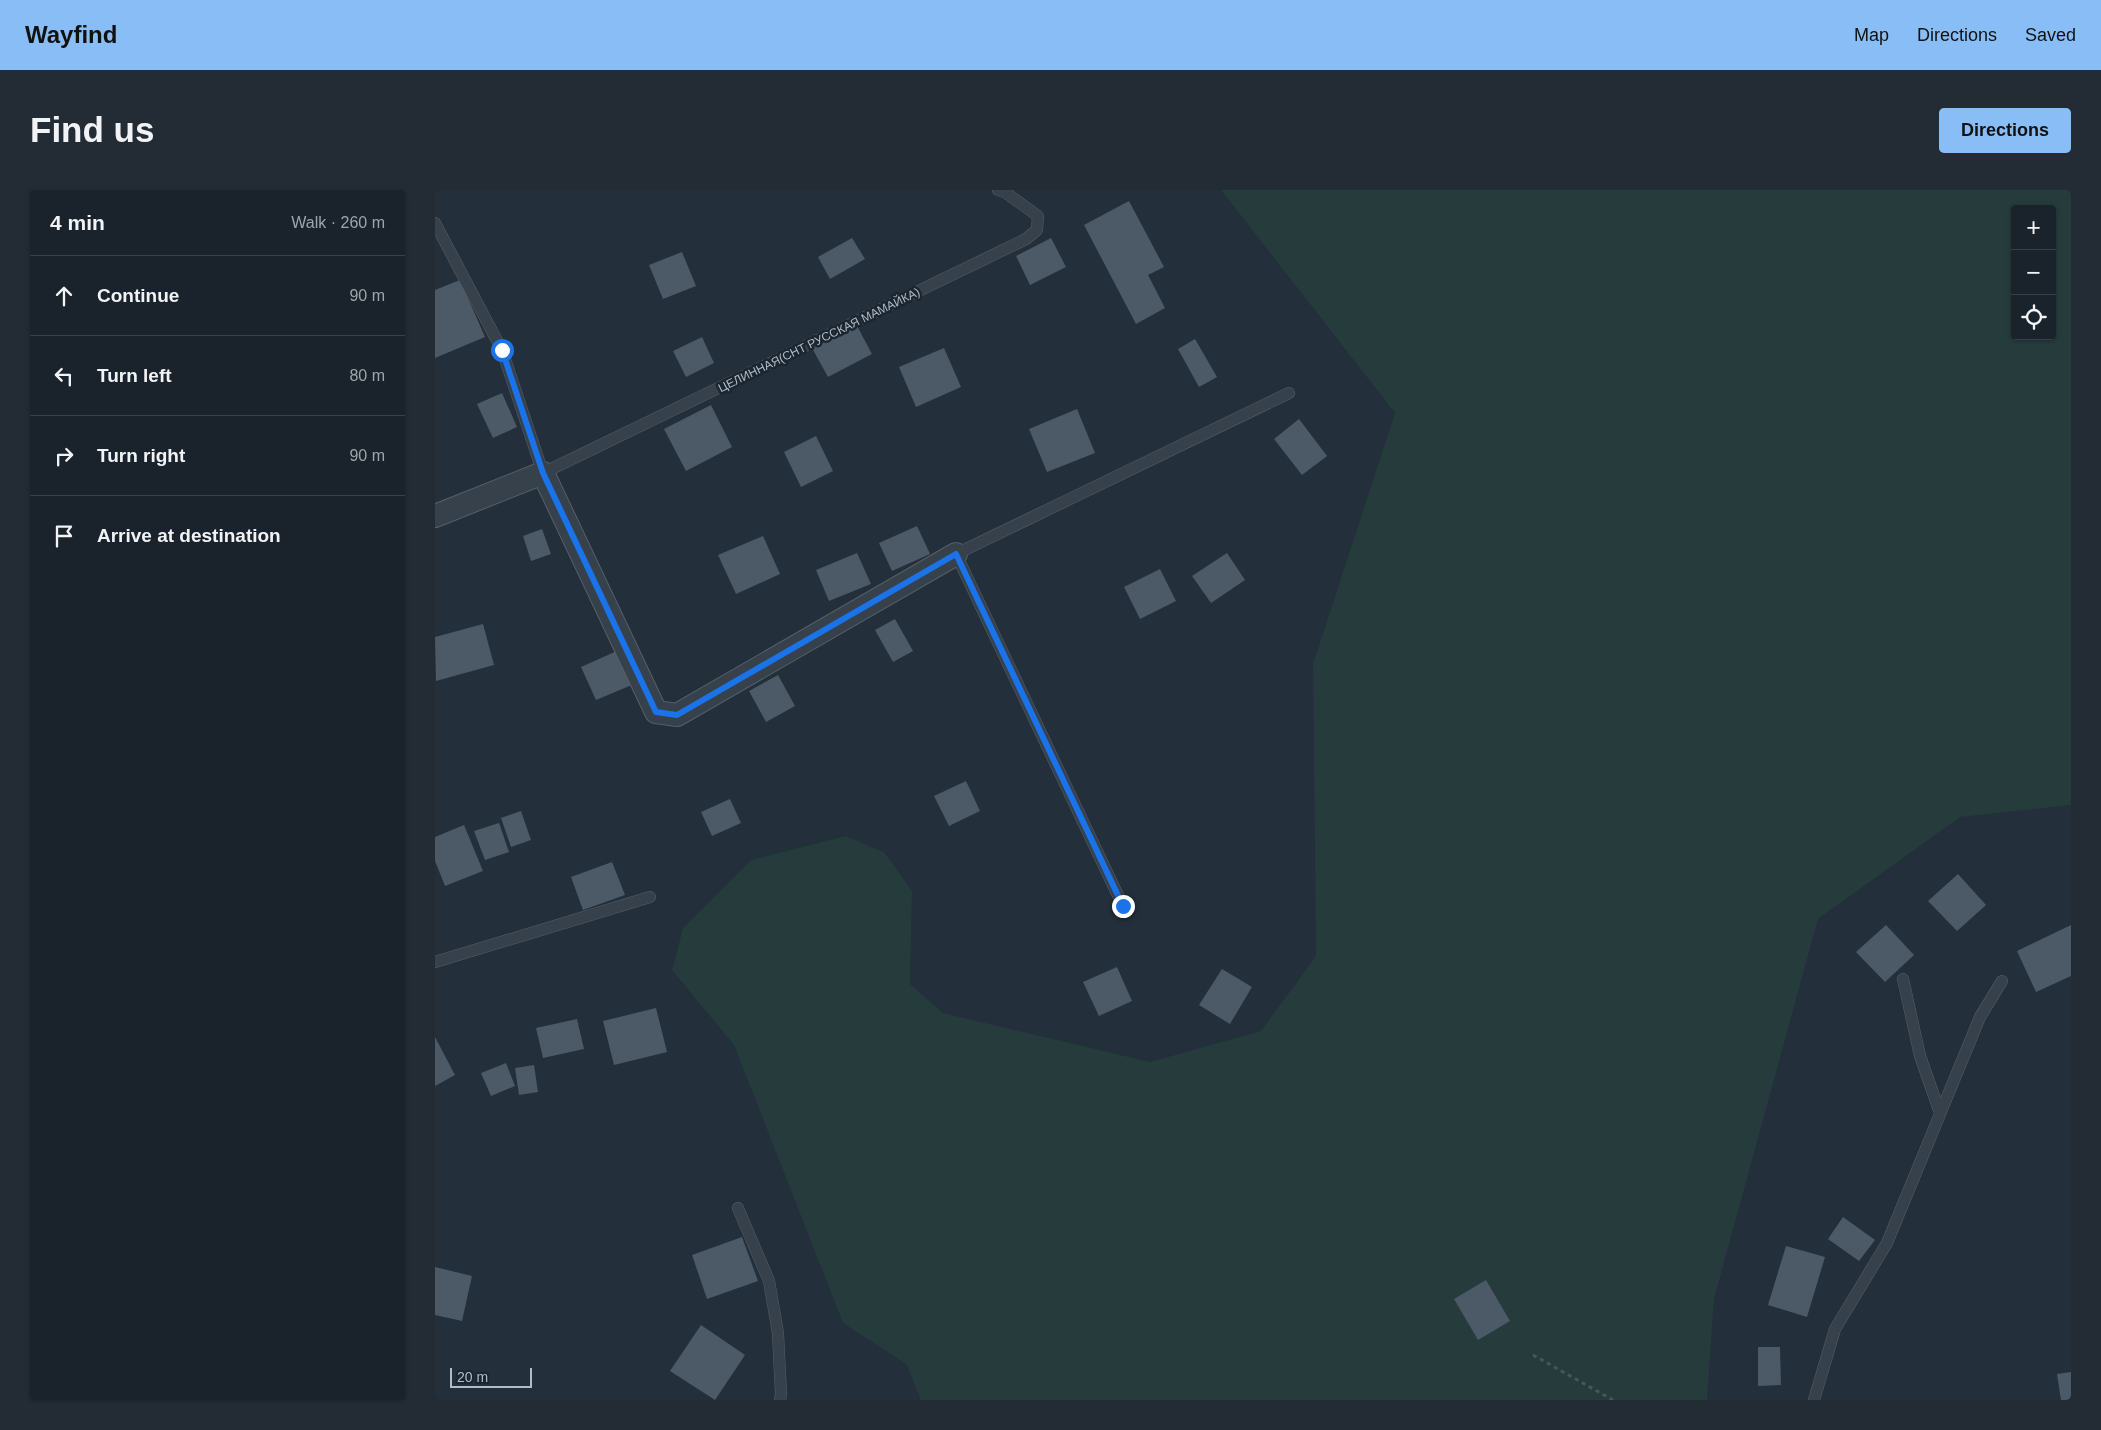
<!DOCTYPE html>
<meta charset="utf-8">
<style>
:root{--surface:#1a232c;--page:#232b34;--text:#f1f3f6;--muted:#9fa4a9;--line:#384048;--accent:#88bdf6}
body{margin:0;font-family:Arial,sans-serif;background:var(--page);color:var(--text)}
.controls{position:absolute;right:15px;top:15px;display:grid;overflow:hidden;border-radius:5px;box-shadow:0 1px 4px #0004}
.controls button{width:45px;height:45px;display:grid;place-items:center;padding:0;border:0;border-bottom:1px solid var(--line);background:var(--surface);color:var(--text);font:25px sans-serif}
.scale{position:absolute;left:15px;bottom:12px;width:82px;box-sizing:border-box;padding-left:5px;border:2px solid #b2bcc7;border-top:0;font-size:14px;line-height:18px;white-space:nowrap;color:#b2bcc7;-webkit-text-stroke:4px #1c2630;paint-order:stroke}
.stop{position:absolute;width:15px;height:15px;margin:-11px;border:4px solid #1a73e8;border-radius:50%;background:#fff}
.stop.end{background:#1a73e8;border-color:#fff;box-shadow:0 1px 5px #0008}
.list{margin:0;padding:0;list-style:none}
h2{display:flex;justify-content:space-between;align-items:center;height:65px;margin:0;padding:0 20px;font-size:21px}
h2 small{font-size:16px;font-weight:400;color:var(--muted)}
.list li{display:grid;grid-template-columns:32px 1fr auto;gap:15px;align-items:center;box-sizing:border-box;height:80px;padding:0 20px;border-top:1px solid var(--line)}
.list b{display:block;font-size:19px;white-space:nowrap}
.list em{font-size:16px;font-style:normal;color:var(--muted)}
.icon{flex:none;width:28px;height:28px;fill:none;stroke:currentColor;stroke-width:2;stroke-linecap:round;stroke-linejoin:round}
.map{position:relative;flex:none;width:1636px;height:1210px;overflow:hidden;border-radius:5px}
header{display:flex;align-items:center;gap:30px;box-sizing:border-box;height:70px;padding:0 25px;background:var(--accent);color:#111}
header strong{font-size:24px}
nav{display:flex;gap:28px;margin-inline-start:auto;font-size:18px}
.intro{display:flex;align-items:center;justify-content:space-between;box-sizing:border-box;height:120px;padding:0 30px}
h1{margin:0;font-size:35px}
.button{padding:12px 22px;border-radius:5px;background:var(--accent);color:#111;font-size:18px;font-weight:700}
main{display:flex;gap:30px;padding:0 30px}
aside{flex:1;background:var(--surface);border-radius:5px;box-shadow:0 1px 4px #0004}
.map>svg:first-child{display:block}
.green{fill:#253b3c;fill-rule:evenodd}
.building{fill:#4c5a67}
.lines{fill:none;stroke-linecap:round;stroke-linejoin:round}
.lane-casing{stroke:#555f69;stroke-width:12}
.street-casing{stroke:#555f69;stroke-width:24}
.path{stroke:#435859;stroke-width:3;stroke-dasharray:4 4;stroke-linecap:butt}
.lane{stroke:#36414b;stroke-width:11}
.street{stroke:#36414b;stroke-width:22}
.route{stroke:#1a73e8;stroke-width:6}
.labels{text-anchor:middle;stroke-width:5;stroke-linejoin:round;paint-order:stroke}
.street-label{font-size:12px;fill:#b2bcc7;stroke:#1c2630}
</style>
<header>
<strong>Wayfind</strong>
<nav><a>Map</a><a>Directions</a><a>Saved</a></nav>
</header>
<div class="intro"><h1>Find us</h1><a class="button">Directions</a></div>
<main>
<aside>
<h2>4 min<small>Walk · 260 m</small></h2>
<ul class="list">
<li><svg class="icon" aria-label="ahead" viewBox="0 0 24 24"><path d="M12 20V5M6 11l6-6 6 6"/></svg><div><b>Continue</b></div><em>90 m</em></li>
<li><svg class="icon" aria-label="left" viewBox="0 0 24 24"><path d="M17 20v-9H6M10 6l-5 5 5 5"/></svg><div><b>Turn left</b></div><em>80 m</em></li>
<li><svg class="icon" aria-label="right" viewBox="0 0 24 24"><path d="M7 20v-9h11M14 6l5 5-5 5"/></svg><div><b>Turn right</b></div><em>90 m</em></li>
<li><svg class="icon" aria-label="arrive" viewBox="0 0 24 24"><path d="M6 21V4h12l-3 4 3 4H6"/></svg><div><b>Arrive at destination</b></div></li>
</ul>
</aside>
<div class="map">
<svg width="1636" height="1210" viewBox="0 0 1636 1210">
<rect width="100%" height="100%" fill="#232f3b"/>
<path class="green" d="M786,0H1636V615L1525,627L1383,729L1279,1109L1272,1210H486L471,1174L408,1133L299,855L237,780L248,738L316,670L411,646L450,663L477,701L475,794L508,823L715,872L826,841L881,766L878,474L960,223ZM1580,19H1617V146H1580Z"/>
<g class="building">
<polygon points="694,11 729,77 713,85 730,118 701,134 649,35"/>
<polygon points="417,48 430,69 395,89 383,67"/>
<polygon points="616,48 631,77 595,95 581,66"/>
<polygon points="247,62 261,96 228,109 214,75"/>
<polygon points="25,90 50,147 0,168 0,100"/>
<polygon points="421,134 437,164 393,187 377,158"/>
<polygon points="267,147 279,173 251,187 238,161"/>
<polygon points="760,149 782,187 764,197 743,159"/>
<polygon points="509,158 526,197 481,217 464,177"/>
<polygon points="67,203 82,237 58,248 42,214"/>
<polygon points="276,215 297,257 251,281 229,239"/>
<polygon points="642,219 660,263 612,282 594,239"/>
<polygon points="864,229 892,266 867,285 839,249"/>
<polygon points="381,246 398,281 366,297 349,262"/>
<polygon points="482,336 495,364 457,381 444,353"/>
<polygon points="107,339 116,364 96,371 88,346"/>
<polygon points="328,346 345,384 301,404 283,365"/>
<polygon points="422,363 436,394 394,411 381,380"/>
<polygon points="792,363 810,390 776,413 757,386"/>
<polygon points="725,379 741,411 705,429 689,397"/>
<polygon points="460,429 478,461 458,472 440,440"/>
<polygon points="48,434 59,475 1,491 0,447"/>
<polygon points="184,460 199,494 161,510 146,477"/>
<polygon points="343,485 360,516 331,532 314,501"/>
<polygon points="531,591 545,621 514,636 499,606"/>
<polygon points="295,609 306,633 277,646 266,622"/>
<polygon points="86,621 96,650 76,657 66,628"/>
<polygon points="64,633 74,662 50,670 39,641"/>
<polygon points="29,635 48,681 10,696 0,671 0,647"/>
<polygon points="177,672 190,705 148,720 136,687"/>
<polygon points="1523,684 1551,715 1522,741 1493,711"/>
<polygon points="1451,735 1479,765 1450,792 1421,762"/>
<polygon points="1636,735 1636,786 1601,802 1582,761"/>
<polygon points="682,777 697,811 664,826 648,792"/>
<polygon points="787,779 817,797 795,834 764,815"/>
<polygon points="221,818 232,862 179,875 168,831"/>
<polygon points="142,829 149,859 108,868 101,838"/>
<polygon points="0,847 20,885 0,896"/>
<polygon points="71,873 80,896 56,906 46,883"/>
<polygon points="99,875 103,902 84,905 80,878"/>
<polygon points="1408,1027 1440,1050 1424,1071 1393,1049"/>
<polygon points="307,1047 323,1091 272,1109 257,1065"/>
<polygon points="1351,1056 1390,1067 1372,1127 1333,1115"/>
<polygon points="0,1077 37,1086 27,1131 0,1125"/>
<polygon points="1051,1090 1075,1131 1043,1150 1019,1109"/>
<polygon points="266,1135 310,1165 280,1210 235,1181"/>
<polygon points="1323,1157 1345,1157 1346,1195 1323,1196"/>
<polygon points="1636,1182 1636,1210 1626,1210 1622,1184"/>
</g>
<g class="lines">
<g class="lane-casing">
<g id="lane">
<polyline points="0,33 67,160 108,283 591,49 602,40 603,26 571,3 563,0"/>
<polyline points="688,716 521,364 854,203"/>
<polyline points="0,772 215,707"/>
<polyline points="1468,789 1485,866 1505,923"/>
<polyline points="303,1018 334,1091 343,1143 346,1204 345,1210"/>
<polyline points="1379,1210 1400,1139 1452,1053 1545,827 1567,791"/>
</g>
</g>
<g class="street-casing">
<polyline id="street" points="0,326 108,283 221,522 242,525 521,364"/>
</g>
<polyline class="path" points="1098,1165 1178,1210"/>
<use href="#lane" class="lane"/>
<use href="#street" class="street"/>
</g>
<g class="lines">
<polyline class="route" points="67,160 108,283 221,522 242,525 521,364 688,716"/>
</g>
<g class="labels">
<g class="street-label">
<text transform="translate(384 150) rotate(-26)" y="4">ЦЕЛИННАЯ(СНТ РУССКАЯ МАМАЙКА)</text>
</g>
</g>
</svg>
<div class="controls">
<button>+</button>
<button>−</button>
<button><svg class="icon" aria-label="locate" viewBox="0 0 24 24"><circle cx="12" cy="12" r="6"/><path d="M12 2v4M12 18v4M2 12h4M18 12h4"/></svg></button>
</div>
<div class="scale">20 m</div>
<div class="stop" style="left:67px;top:160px"></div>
<div class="stop end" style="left:688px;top:716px"></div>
</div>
</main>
